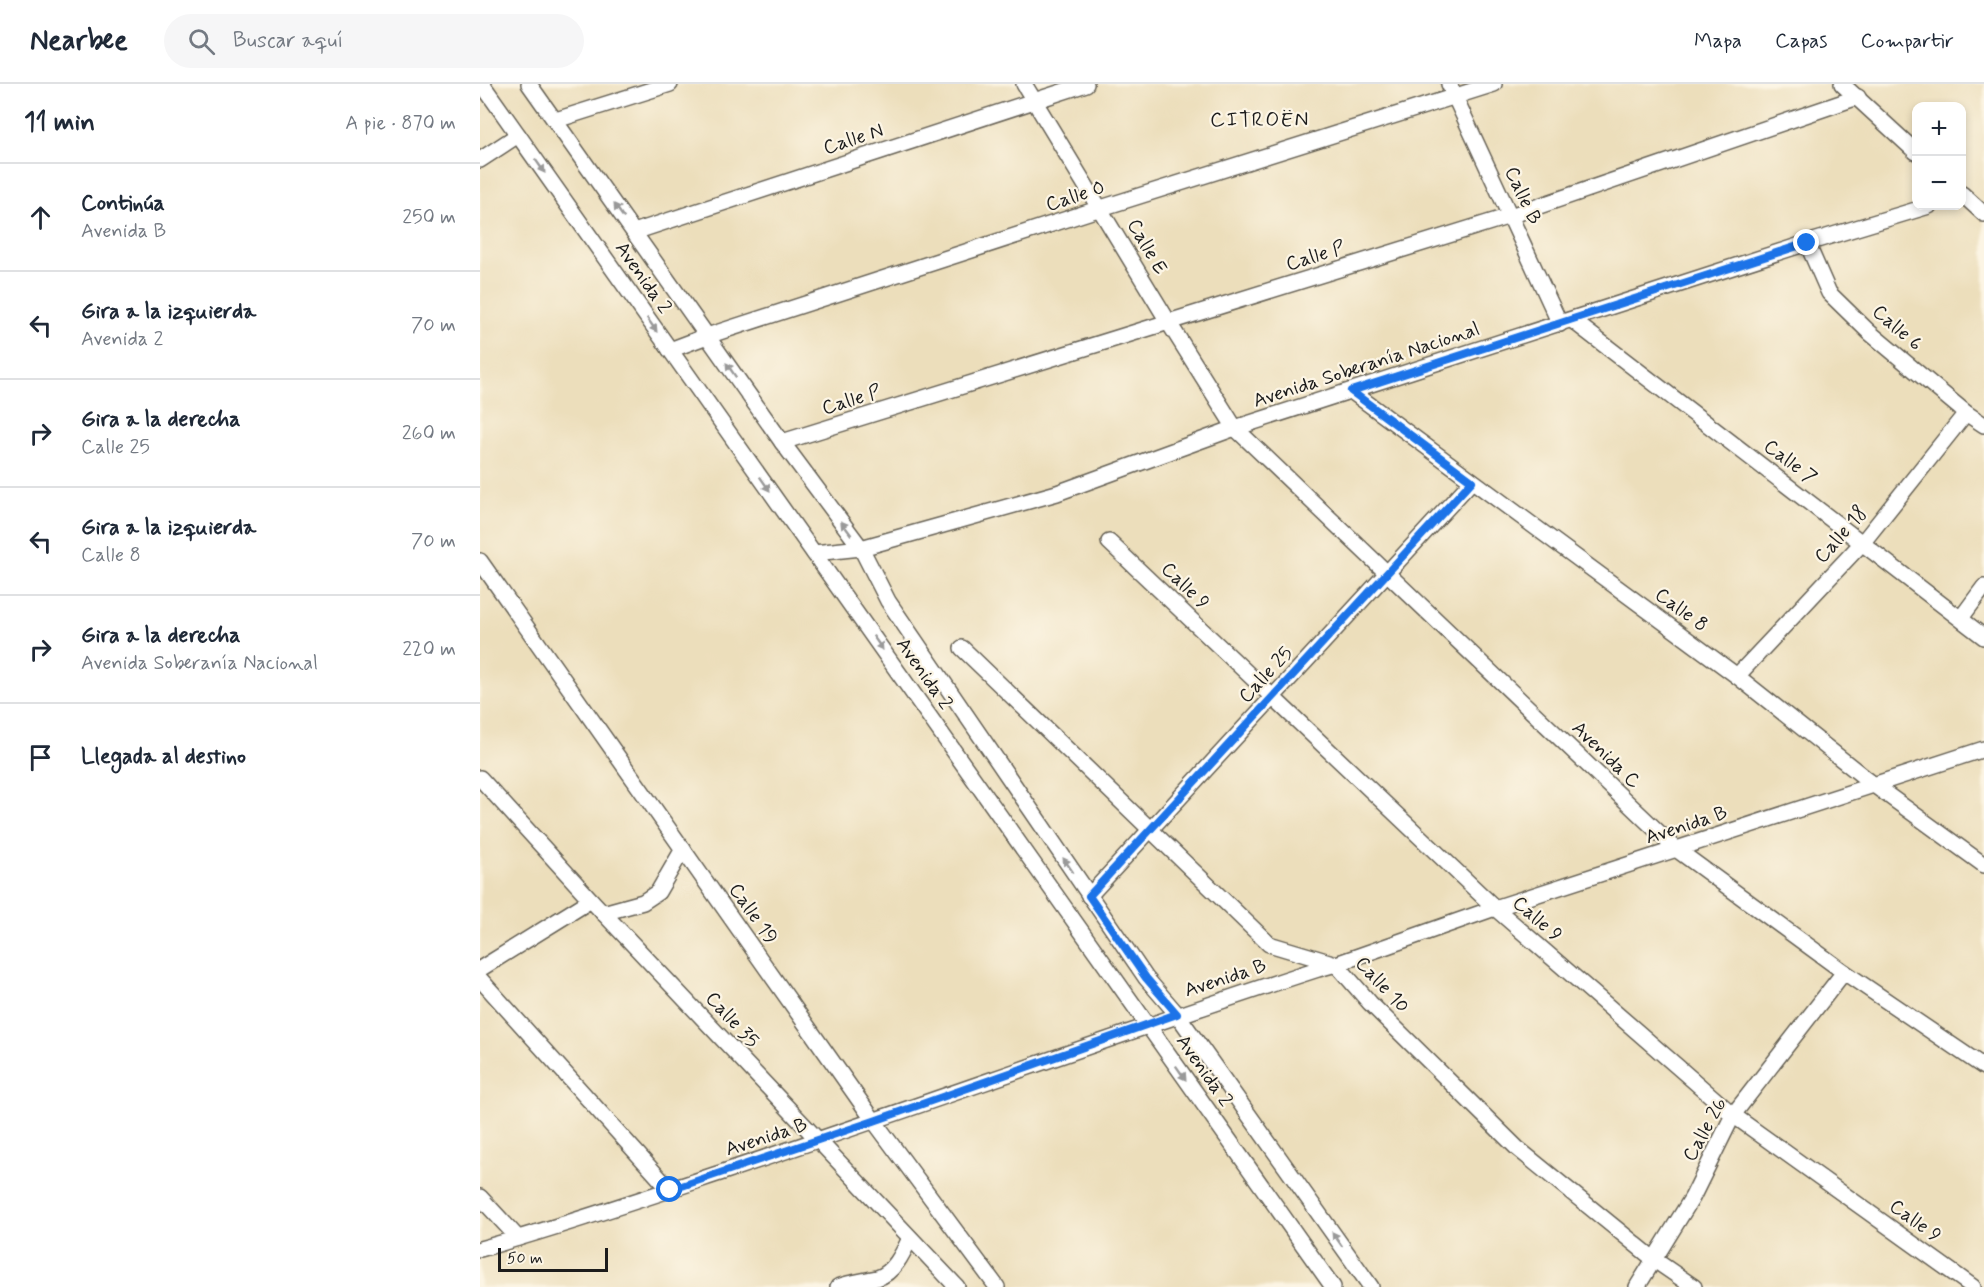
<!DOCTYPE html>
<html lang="es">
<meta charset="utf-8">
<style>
:root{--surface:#fff;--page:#f6f6f7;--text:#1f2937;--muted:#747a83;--line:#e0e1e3}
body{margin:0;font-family:Mynerve,sans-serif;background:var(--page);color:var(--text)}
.controls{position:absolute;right:18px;top:18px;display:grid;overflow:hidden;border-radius:12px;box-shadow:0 3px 9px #0003}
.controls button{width:54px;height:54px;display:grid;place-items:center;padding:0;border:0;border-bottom:2px solid var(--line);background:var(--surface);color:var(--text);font:30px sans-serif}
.scale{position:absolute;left:18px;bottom:15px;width:110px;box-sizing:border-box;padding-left:6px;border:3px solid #1c1c1c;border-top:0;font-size:16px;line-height:21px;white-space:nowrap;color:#1c1c1c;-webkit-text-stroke:4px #fcf5e5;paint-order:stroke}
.stop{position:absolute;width:18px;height:18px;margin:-14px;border:4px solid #1a73e8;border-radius:50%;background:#fff}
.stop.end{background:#1a73e8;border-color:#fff;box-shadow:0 2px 6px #0008}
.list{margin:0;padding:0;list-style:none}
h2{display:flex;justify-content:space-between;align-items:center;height:78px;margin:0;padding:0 24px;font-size:26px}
h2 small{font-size:20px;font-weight:400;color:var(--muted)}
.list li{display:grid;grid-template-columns:39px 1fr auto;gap:18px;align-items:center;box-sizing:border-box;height:108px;padding:0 24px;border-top:2px solid var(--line)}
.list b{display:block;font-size:22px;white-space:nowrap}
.list p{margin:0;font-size:20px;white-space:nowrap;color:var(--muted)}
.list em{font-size:20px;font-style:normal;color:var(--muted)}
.icon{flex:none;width:33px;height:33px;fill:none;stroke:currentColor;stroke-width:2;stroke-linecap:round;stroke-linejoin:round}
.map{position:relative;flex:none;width:1504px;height:1203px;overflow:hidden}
header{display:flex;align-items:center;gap:36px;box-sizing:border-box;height:84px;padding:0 30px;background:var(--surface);border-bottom:2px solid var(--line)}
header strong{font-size:28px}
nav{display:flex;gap:33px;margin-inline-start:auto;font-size:21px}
.search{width:420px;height:54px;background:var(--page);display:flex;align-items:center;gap:15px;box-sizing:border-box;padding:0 21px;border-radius:33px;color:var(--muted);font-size:22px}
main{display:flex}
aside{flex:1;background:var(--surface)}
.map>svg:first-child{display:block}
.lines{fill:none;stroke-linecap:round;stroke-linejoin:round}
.minor-casing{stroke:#656054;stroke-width:18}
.minor{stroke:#fff;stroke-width:15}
.oneway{fill:#999}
.route{stroke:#1a73e8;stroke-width:8}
.labels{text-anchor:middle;stroke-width:4.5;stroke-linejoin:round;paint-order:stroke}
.street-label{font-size:20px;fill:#1c1c1c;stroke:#fcf5e5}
.neighbourhood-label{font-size:21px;letter-spacing:1.5px;fill:#1c1c1c;stroke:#fcf5e5}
</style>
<header>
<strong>Nearbee</strong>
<div class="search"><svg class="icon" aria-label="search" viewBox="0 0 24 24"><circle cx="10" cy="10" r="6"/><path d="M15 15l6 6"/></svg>Buscar aquí</div>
<nav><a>Mapa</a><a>Capas</a><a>Compartir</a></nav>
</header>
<main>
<aside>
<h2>11 min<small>A pie · 870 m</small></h2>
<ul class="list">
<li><svg class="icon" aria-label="ahead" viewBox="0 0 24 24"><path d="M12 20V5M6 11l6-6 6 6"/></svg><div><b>Continúa</b><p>Avenida B</p></div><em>250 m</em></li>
<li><svg class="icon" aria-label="left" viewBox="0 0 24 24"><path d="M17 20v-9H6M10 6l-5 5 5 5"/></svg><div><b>Gira a la izquierda</b><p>Avenida 2</p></div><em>70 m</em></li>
<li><svg class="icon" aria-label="right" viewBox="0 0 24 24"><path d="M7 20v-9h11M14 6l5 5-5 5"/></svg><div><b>Gira a la derecha</b><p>Calle 25</p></div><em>260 m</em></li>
<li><svg class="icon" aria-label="left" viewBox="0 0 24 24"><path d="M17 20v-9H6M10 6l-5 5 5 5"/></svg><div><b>Gira a la izquierda</b><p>Calle 8</p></div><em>70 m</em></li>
<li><svg class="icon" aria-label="right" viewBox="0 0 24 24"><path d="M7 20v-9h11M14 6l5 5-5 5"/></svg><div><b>Gira a la derecha</b><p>Avenida Soberanía Nacional</p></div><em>220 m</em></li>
<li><svg class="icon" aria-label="arrive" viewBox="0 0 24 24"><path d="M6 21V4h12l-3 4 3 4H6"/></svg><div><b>Llegada al destino</b></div></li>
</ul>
</aside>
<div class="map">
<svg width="1504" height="1203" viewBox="0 0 1504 1203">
<rect width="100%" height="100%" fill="#fcf5e5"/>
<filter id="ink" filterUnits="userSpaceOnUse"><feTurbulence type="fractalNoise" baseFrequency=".0167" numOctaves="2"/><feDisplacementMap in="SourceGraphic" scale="12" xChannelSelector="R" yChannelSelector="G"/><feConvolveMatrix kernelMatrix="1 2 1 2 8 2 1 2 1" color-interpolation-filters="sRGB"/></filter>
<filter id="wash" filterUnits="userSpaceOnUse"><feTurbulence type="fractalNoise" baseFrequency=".008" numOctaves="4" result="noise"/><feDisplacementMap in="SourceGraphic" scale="24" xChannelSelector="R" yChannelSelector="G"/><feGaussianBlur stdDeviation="1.35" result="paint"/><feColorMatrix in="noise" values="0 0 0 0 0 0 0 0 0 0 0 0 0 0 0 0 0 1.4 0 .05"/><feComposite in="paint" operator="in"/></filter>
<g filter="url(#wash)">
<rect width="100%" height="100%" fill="#ecdebb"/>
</g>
<g filter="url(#ink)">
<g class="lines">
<g class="minor-casing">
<g id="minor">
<polyline points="2,0 853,1203"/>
<polyline points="49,0 302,358 381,464 408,517 666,894 697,930 891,1203"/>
<polyline points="544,0 689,239 755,344 1196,765 1364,888 1504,983"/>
<polyline points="969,0 1080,240"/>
<polyline points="1362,0 1436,68"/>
<polyline points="76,36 190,0"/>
<polyline points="0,76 38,51"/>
<polyline points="1482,110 1504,130"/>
<polyline points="154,148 606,0"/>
<polyline points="1327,159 1349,209 1389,248 1486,329 1504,341"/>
<polyline points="1092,236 1504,553"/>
<polyline points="190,266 227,252 621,124 1014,0"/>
<polyline points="871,307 1257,592 1394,701 1504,781"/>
<polyline points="302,358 1030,132 1378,13"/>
<polyline points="629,458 1015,824 1253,1031 1493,1203"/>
<polyline points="334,469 381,464 577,409 755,344 1327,159 1449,122"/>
<polyline points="0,477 394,1037 517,1203"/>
<polyline points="1481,534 1504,503"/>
<polyline points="482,564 789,860 856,880 890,919 1037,1064 1176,1177 1214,1203"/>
<polyline points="1257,592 1383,458 1486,329"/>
<polyline points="0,694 111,816 477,1203"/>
<polyline points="609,812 992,397"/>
<polyline points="123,829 163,818 178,808 203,765"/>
<polyline points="0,885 111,816"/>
<polyline points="0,895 190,1106"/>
<polyline points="0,1113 38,1154"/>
<path d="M0,1165C83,1142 165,1114 246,1087C444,1021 640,949 838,885L856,880L1015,824L1504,665"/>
<path d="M358,1203C371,1198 384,1197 397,1194C414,1189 423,1169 430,1154"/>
<polyline points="1157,1203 1212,1114 1253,1031 1364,888"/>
</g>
</g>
<use href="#minor" class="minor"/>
</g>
<defs><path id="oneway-solid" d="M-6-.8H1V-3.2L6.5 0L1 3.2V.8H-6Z" transform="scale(1.5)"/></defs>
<g class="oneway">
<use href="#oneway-solid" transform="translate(60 82) rotate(55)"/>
<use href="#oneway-solid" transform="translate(139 127) rotate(-125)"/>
<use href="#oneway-solid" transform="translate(172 241) rotate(55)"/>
<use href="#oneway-solid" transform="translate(251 286) rotate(-125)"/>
<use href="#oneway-solid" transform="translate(285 400) rotate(55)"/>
<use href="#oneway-solid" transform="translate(366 444) rotate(-127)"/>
<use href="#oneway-solid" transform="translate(398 559) rotate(55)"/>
<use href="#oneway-solid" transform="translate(588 781) rotate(-125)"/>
<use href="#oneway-solid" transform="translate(701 989) rotate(55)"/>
<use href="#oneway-solid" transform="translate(857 1155) rotate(-125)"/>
</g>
</g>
<g class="lines" filter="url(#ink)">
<polyline class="route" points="190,1106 394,1037 697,930 666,894 609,812 992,397 871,307 1327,159"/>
</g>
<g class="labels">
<g class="street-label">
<text transform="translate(373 54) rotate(-18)" y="7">Calle N</text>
<text transform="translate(595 111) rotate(-18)" y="7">Calle O</text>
<text transform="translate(1044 111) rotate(65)" y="7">Calle B</text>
<text transform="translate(668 162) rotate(60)" y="7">Calle E</text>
<text transform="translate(835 171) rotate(-17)" y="7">Calle P</text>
<text transform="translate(164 193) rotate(55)" y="7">Avenida 2</text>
<text transform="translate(1418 243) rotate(41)" y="7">Calle 6</text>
<text transform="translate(886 280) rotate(-18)" y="7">Avenida Soberanía Nacional</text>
<text transform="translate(371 315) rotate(-17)" y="7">Calle P</text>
<text transform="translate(1311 377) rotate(37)" y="7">Calle 7</text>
<text transform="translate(1360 450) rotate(-49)" y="7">Calle 18</text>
<text transform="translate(706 501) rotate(44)" y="7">Calle 9</text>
<text transform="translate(1202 525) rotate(36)" y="7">Calle 8</text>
<text transform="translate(445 589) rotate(55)" y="7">Avenida 2</text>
<text transform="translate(785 590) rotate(-47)" y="7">Calle 25</text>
<text transform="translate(1127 670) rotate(44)" y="7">Avenida C</text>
<text transform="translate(1206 740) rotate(-18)" y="7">Avenida B</text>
<text transform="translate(274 829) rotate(55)" y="7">Calle 19</text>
<text transform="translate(1058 834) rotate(41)" y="7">Calle 9</text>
<text transform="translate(745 893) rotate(-18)" y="7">Avenida B</text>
<text transform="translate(903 900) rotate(47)" y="7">Calle 10</text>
<text transform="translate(253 935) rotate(47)" y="7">Calle 35</text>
<text transform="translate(725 986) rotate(55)" y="7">Avenida 2</text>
<text transform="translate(1224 1045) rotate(-61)" y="7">Calle 26</text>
<text transform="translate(286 1052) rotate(-18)" y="7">Avenida B</text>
<text transform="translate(1436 1136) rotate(36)" y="7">Calle 9</text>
</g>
<g class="neighbourhood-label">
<text x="780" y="42">CITROËN</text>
</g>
</g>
</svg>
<div class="controls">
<button>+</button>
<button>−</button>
</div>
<div class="scale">50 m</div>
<div class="stop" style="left:190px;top:1106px"></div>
<div class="stop end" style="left:1327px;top:159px"></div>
</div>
</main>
